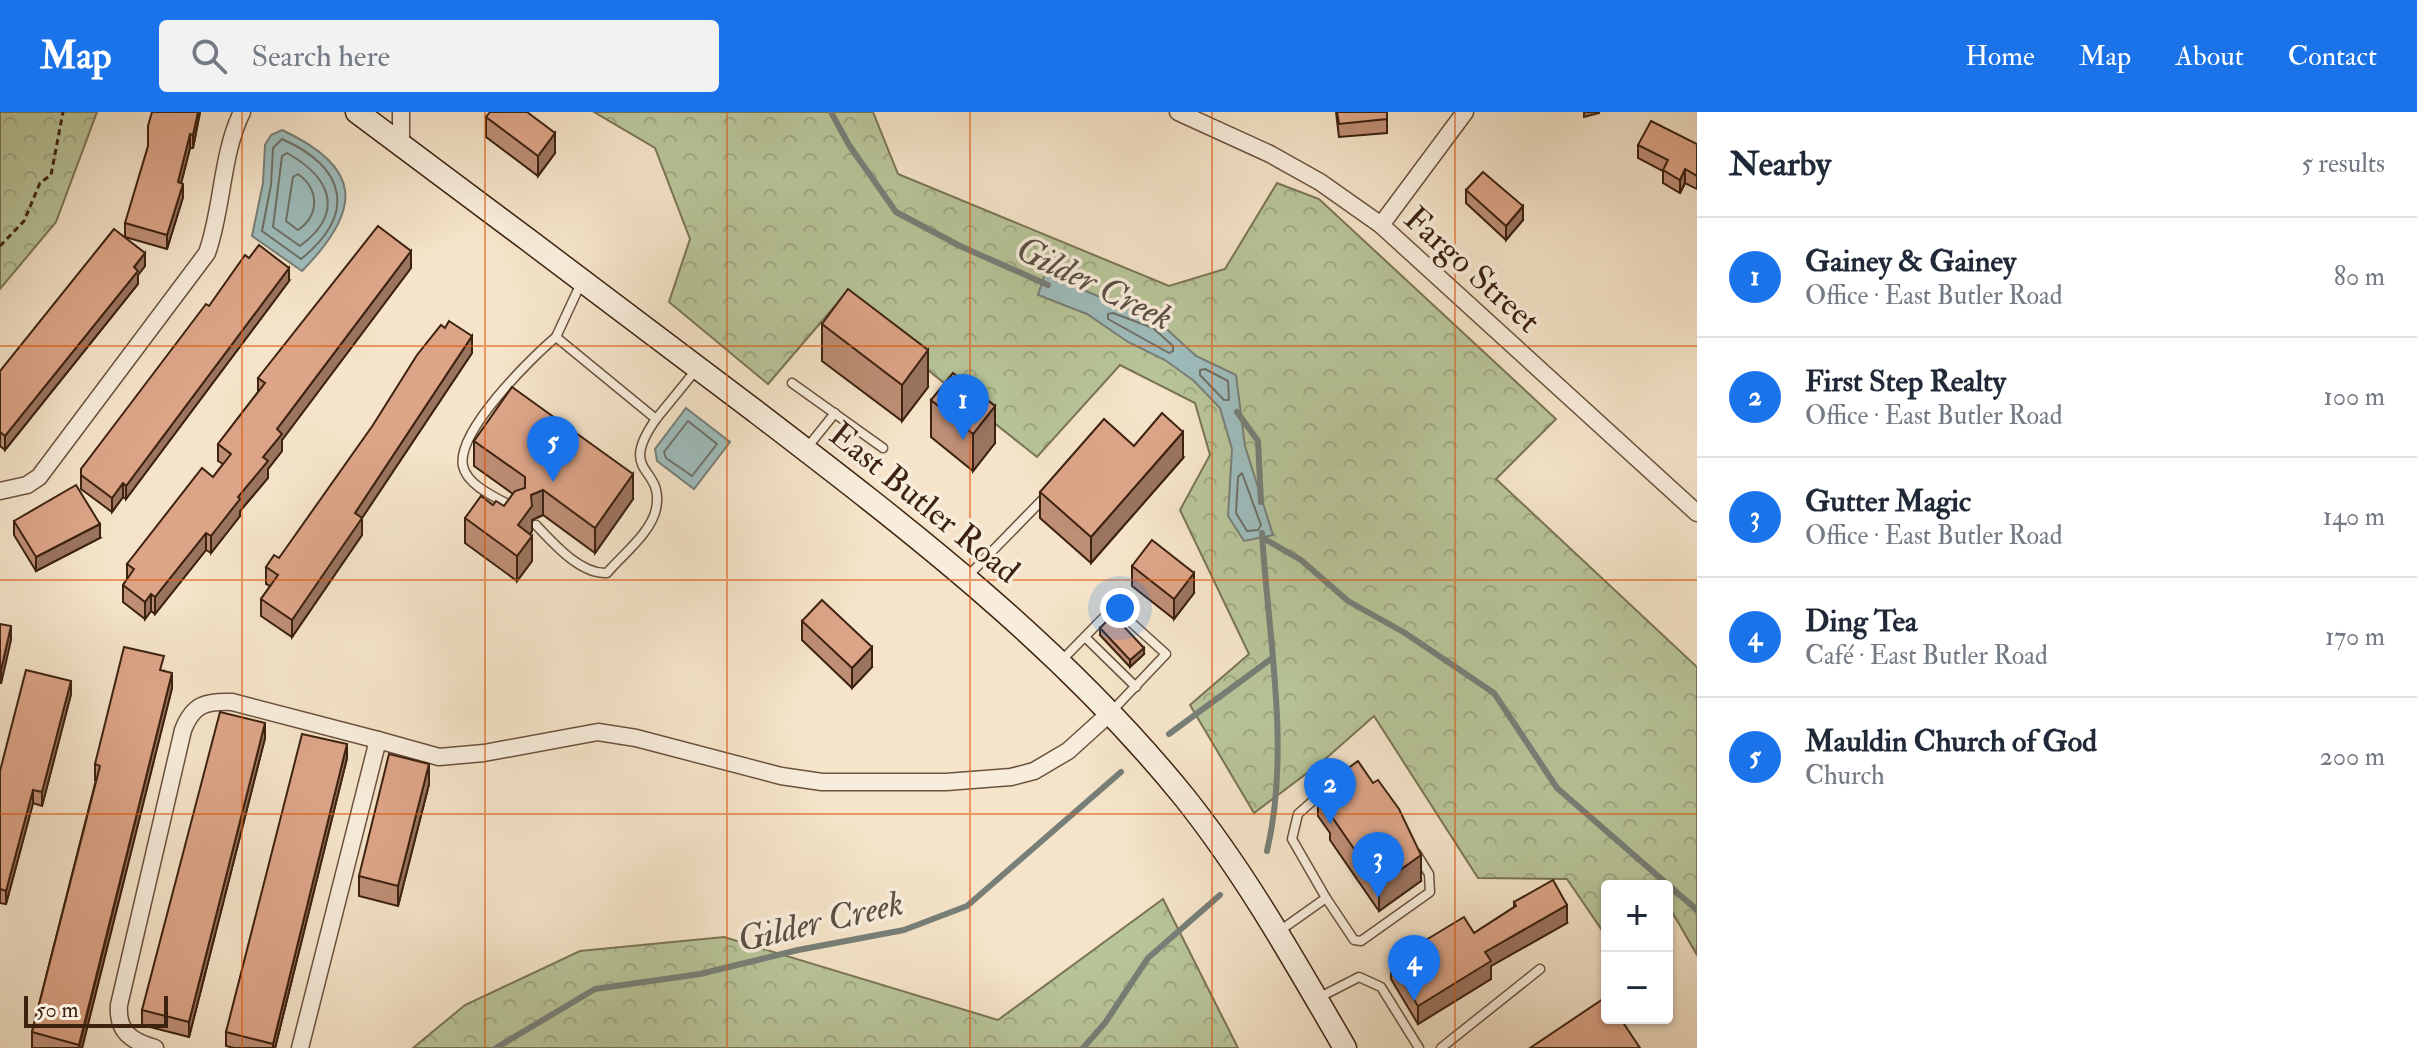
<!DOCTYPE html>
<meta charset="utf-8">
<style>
:root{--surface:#fff;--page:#f2f2f3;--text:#1f2937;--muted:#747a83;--line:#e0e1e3;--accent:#1a73e8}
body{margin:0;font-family:"IM FELL Double Pica",serif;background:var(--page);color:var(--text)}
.controls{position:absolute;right:24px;bottom:24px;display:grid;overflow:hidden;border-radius:8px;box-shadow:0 2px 6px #0004}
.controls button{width:72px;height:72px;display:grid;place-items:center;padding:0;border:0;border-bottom:2px solid var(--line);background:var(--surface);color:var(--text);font:40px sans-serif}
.scale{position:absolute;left:24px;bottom:20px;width:144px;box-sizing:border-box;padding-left:8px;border:4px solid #3d2210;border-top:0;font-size:22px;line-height:28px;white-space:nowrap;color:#3d2210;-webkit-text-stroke:6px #f8eddc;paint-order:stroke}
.you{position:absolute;left:1120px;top:496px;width:28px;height:28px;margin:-20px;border:6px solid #fff;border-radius:50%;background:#1a73e8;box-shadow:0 0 0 12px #1a73e833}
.badge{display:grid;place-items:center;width:52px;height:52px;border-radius:50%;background:var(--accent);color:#fff;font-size:26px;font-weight:700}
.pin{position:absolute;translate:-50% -66px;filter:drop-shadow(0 2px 4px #0008)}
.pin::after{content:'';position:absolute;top:42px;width:28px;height:24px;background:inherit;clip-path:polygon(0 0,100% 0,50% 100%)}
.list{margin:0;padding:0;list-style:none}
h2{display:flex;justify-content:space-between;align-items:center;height:104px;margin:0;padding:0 32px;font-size:34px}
h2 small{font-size:26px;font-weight:400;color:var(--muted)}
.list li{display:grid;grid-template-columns:52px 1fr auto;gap:24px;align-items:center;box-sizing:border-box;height:120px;padding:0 32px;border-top:2px solid var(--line)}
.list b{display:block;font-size:30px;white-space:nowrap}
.list p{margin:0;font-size:26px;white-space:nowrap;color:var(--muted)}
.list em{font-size:26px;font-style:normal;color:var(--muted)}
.icon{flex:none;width:44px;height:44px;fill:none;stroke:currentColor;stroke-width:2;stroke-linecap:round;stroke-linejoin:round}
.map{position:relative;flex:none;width:1697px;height:936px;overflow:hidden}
header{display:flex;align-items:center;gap:48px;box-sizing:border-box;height:112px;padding:0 40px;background:var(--accent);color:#fff}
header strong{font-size:38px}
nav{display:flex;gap:44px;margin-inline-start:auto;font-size:28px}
.search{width:560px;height:72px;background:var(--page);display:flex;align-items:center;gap:20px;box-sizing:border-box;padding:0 28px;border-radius:8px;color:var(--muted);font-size:30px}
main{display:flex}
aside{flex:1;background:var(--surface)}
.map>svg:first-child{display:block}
.forest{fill:url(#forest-crowns);stroke:#7a7454;stroke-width:2}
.water{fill:#9ebdbd;stroke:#777f78;stroke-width:2}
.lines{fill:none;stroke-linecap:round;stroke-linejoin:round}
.shore{stroke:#6e7066;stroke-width:2}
.stream{stroke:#777f78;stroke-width:6}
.service-casing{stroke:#6b523e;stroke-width:11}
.minor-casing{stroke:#6b523e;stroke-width:19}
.secondary-casing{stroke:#3d2210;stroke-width:25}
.path{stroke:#3d2210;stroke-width:3;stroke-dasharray:6 4;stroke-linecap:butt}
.service{stroke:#f8eddc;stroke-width:8}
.minor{stroke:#f8eddc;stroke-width:16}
.secondary{stroke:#f8eddc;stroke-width:22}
.wall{fill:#be8e75;stroke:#3d2210;stroke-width:2}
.shaded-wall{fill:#9b745f;stroke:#3d2210;stroke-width:2}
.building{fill:#dda588;stroke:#3d2210;stroke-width:2}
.grid{fill:none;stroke:#df560c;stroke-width:2;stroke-opacity:0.55}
.labels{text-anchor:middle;stroke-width:7;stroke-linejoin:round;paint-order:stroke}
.street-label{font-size:34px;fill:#3d2210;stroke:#f8eddc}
.water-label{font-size:36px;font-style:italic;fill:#5a5044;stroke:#f8eddc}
</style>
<header>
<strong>Map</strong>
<div class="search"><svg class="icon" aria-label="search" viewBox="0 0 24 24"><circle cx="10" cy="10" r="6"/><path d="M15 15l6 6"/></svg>Search here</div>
<nav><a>Home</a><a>Map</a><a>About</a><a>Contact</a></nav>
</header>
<main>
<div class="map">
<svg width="1697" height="936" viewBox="0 0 1697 936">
<defs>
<pattern id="forest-crowns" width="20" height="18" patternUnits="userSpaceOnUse" patternTransform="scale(2)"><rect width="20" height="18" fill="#b8c599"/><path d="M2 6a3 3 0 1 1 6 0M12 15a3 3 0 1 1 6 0" fill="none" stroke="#9fa983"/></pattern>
</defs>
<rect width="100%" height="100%" fill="#f5e4c9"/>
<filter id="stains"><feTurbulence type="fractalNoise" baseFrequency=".0025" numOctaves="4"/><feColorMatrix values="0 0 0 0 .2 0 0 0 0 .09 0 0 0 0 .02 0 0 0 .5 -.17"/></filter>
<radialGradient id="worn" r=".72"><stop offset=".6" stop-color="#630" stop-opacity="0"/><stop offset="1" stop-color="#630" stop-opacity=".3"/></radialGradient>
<g class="forest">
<polygon points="0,0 97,0 56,110 0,177"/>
<polygon points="594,0 873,0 898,62 1169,174 1225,157 1277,71 1319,87 1556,307 1496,367 1697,555 1697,843 1671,798 1667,799 1667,774 1607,774 1606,824 1567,767 1478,766 1374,604 1323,649 1254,701 1190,593 1249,542 1180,398 1210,343 1195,291 1120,253 1037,345 840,188 768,272 669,190 690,127 655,36"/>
<polygon points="1163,787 1238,936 413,936 465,893 580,839 724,825 998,908"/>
</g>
<g class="water">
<path d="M282,18C364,56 362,98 302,159L252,124L263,71L265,33L271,23Z"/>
<polygon points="1045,162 1158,209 1196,244 1236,263 1245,334 1273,423 1244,429 1228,404 1232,337 1220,296 1194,269 1165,248 1128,230 1087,202 1038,183"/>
<polygon points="686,296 730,330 694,377 657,349 655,337"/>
</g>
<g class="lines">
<g class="shore">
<path d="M282,27C345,55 358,101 301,147L262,119L271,73L273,36Z"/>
<path d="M287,41C330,65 346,100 300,134L273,115L282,44Z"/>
<path d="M298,62C319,77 320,103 298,118L286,109L293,65Z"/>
<polygon points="1113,201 1153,216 1173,234 1173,239 1169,241 1108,207 1108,202"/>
<polygon points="1205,257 1228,269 1229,288 1224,288 1200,263 1200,258"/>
<polygon points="688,309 717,332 692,364 666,346 664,340"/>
<polygon points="1242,361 1261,413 1258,418 1247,419 1236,401 1238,365"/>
</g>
<g class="stream">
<polyline points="831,0 849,33 896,100 960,134 1048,173"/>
<polyline points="1237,300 1258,329 1261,390"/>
<path d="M1262,421C1268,525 1291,637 1267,739"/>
<polyline points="1263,426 1301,448 1348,489 1405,521 1494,581 1557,676 1697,798"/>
<polyline points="1169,622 1271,547"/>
<polyline points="496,936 595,877 700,862 798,838 904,818 967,794 1121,660"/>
<polyline points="1083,936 1105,911 1148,846 1220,783"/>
</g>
<g class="service-casing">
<g id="service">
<polyline points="582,169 556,225 656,307 696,258"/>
<polyline points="792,271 883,336"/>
<polyline points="806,337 835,301"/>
<path d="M515,396C499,387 467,374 463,354C456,320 531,246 556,225"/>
<path d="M536,413C554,432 580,462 607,461C622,443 651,421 656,397C665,353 616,364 656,307"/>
<polyline points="968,464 1045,385"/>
<polyline points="1085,525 1136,575"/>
<polyline points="1061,549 1114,495 1166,542 1110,601"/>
<polyline points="1326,786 1354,828 1361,829 1430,780 1429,762 1416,741"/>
<polyline points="1278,820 1326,786 1292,727 1298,702 1326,677"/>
<polyline points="1318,886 1359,865 1381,875 1419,936"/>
<polyline points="1441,936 1540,857"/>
</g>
</g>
<g class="minor-casing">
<g id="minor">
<polyline points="401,0 401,32"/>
<polyline points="1178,0 1270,42 1320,70 1381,113 1697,401"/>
<polyline points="1381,113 1465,0"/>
<path d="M0,379L27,373L39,365L207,141C223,96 221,43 242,0"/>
<polyline points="378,628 439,645 484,641 598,620 636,626 781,664 822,670 946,670 1011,665 1034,659 1068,639 1110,601"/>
<path d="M155,936C131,929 117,920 119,893L183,618C193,592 206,589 232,590L378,628L300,936"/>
</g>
</g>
<g class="secondary-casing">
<path id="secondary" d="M357,0C490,99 623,199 755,299C909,417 1062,534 1185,686C1247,764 1295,850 1345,936"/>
</g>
<polyline class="path" points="0,134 24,109 40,71 51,63 63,0"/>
<use href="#service" class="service"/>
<use href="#minor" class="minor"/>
<use href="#secondary" class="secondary"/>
</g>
<g class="wall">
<polygon points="200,0 193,36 190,36 181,71 183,85 167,137 125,125 125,111"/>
<polygon points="1336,0 1387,0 1387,21 1339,25"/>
<polygon points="486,5 555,41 538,64 486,25"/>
<polygon points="1697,32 1697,77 1685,71 1680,81 1663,71 1663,59 1638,46 1638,33"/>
<polygon points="1466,78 1523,108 1506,128 1466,91"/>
<polygon points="145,154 138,163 138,172 5,338 0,334 0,259"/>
<polygon points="411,156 282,328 282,339 268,357 268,366 240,399 240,404 211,441 206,438 155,502 151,499 145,507 123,490 123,473 127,467 127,452 213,365 223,352 218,349 218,332 258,280 258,266"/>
<polygon points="289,169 126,387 123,385 112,400 81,377 81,357 209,194"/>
<polygon points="822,212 928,275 902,309 822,249"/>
<polygon points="472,241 362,406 362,423 292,525 261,504 261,487 270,474 266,472 266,455 279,446"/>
<polygon points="931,288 995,331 973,359 931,325"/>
<polygon points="474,329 633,387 595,441 543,403 532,408 532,419 530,422 532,449 517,469 465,431 465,406 493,393 504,394 513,382 474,354"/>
<polygon points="1183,346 1091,451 1040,406 1040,380"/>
<polygon points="14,409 100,426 36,459 14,423"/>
<polygon points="1132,454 1194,481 1174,507 1132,474"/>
<polygon points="802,509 872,555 852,576 802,528"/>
<polygon points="1100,516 1144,542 1130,555 1100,523"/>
<polygon points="164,559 172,576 82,936 32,936 32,920 96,668 95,668 95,652"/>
<polygon points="71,582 42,694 33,691 6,792 0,791 0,659"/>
<polygon points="265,626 189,925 142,913 142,898"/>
<polygon points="347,646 275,936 234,936 226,934 226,920"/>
<polygon points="429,672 398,794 359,784 359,764"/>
<polygon points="1318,678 1421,769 1379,799 1330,728 1330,721 1318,704"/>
<polygon points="1514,790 1567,811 1491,854 1491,867 1418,912 1391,867 1391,849 1474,821 1514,795"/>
</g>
<g class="shaded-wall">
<polygon points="198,0 200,0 193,36 193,23"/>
<polygon points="1584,0 1599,0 1599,1 1584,5"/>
<polygon points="555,21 555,41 538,64 538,44"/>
<polygon points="190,22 190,36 178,84 178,70"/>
<polygon points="1685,57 1685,71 1680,81 1680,68"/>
<polygon points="183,72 183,85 167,137 167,123"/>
<polygon points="1523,94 1523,108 1506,128 1506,114"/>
<polygon points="411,139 411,156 282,328 282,339 268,357 268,366 240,399 240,404 211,441 211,424 263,345 277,317"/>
<polygon points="145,141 145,154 138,163 138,172 5,338 5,324"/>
<polygon points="289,156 289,169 126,387 126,374"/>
<polygon points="472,224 472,241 362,406 362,423 292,525 292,508 355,401"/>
<polygon points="928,238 928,275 902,309 902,273"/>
<polygon points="995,294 995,331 973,359 973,322"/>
<polygon points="1183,320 1183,346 1091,451 1091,425"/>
<polygon points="633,362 633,387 595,441 595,416"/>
<polygon points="123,371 123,385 112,400 112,386"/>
<polygon points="543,378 543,403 532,408 532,419 518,438 518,413 531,383"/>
<polygon points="100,412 100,426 36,459 36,445"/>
<polygon points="206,421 206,438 155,502 155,485"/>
<polygon points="532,424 532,449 517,469 517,444"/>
<polygon points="1194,461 1194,481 1174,507 1174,487"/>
<polygon points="151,482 151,499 145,507 145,490"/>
<polygon points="11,514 11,528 1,572 1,558"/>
<polygon points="872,535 872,555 852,576 852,556"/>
<polygon points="1144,536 1144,542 1130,555 1130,548"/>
<polygon points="172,561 172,576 82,936 79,936"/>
<polygon points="71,569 71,582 42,694 42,680"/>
<polygon points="265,611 265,626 189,925 189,910"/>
<polygon points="347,632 347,646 275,936 273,936 273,932"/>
<polygon points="429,652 429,672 398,794 398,774"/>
<polygon points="33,678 33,691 6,792 6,779"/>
<polygon points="1421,743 1421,769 1379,799 1379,773"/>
<polygon points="1567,793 1567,811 1491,854 1491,867 1418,912 1418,894 1485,840"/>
</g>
<g class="building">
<polygon points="152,0 198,0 193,23 190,22 178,70 183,72 167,123 125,111 148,34 148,14"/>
<polygon points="490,0 527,0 555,21 538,44 486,5"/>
<polygon points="1337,0 1387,0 1387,7 1339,12"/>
<polygon points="1651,9 1697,32 1697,64 1685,57 1680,68 1663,58 1668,48 1638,33"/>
<polygon points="1483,60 1523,94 1506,114 1466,78"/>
<polygon points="378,114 411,139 277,317 282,322 263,345 268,349 238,385 240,387 211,424 206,421 155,485 151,482 145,490 123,473 134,457 127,452 202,356 213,365 231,342 218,332 265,271 258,266"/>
<polygon points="114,117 145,141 134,155 138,159 5,324 0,320 0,259"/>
<polygon points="259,133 289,156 126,374 123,371 112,386 81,363 81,357 206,192 209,194 245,143 249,146"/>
<polygon points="848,177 928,238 902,273 822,212"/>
<polygon points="449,209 472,224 355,401 362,406 292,508 261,487 278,463 266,455 274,443 279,446 373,313 417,243 441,213 445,216"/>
<polygon points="953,261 995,294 973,322 931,288"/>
<polygon points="512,275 633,362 595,416 543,378 531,383 532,394 518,413 532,424 517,444 465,406 481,384 493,393 496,389 504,394 515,379 525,376 525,365 474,329"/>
<polygon points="1162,301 1183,320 1091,425 1040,380 1104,307 1134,334"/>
<polygon points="76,373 100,412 36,445 14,409"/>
<polygon points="1152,428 1194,461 1174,487 1132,454"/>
<polygon points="822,488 872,535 852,556 802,509"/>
<polygon points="1113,503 1144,536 1130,548 1100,516"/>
<polygon points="0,512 11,514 1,558 0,558"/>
<polygon points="124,535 164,544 160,558 172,561 79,933 32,920 100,654 95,652"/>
<polygon points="26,558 71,569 42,680 33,678 6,779 0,777 0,659"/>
<polygon points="220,600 265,611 189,910 142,898"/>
<polygon points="302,622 347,632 273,932 226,920"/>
<polygon points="389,642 429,652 398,774 359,764"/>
<polygon points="1358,649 1373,671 1378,668 1399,697 1421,743 1379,773 1330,702 1333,700 1318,678"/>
<polygon points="1553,768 1567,793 1485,840 1491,849 1418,894 1391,849 1464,805 1474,821 1516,794 1514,790"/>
<polygon points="1606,885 1607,887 1607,906 1620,906 1640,936 1530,936"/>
</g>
<path class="grid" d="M242,0V936M485,0V936M727,0V936M970,0V936M1212,0V936M1455,0V936M0,234H1697M0,468H1697M0,702H1697"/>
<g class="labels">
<g class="street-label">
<text transform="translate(1473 157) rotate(42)" y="12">Fargo Street</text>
<text transform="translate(925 390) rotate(39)" y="12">East Butler Road</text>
</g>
<g class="water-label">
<text transform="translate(1095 170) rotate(26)" y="13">Gilder Creek</text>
<text transform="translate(820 808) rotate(-13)" y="13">Gilder Creek</text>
</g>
</g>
<rect width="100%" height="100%" filter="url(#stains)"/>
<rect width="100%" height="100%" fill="url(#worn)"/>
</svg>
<div class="controls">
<button>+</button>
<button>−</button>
</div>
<div class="scale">50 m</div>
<div class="you"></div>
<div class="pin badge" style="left:963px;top:328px">1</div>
<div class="pin badge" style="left:1330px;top:712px">2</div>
<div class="pin badge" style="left:1378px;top:786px">3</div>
<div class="pin badge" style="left:1414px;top:889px">4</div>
<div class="pin badge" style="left:553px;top:370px">5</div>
</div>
<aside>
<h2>Nearby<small>5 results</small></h2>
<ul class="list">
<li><span class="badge">1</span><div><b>Gainey &amp; Gainey</b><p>Office · East Butler Road</p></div><em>80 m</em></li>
<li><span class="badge">2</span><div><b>First Step Realty</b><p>Office · East Butler Road</p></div><em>100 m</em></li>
<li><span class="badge">3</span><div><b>Gutter Magic</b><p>Office · East Butler Road</p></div><em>140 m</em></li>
<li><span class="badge">4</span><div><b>Ding Tea</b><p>Café · East Butler Road</p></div><em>170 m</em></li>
<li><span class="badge">5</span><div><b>Mauldin Church of God</b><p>Church</p></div><em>200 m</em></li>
</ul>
</aside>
</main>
